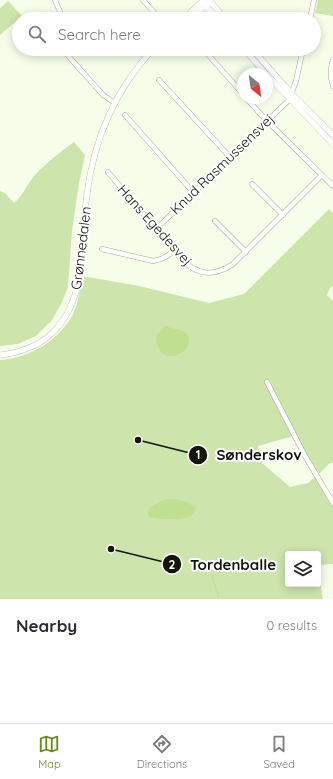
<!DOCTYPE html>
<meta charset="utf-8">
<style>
:root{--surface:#fff;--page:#f7f7f7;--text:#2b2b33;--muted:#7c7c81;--line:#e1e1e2;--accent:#688a0f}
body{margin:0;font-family:Quicksand,sans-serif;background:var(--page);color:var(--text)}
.controls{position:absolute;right:12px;bottom:12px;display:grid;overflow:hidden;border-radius:4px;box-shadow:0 2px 10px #0003}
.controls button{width:36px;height:36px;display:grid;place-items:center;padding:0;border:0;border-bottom:1px solid var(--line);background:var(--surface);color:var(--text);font:20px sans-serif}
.compass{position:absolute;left:237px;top:68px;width:36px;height:36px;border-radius:50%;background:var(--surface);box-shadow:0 2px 10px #0003;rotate:151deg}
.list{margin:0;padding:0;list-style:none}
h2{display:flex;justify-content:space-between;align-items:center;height:52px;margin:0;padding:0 16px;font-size:17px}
h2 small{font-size:13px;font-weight:400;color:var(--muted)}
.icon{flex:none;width:22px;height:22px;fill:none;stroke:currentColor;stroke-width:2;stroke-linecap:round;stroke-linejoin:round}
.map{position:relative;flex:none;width:333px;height:599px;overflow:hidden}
.search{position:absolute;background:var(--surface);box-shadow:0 2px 10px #0003;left:12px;right:12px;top:12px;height:44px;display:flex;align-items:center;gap:10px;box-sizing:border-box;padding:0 14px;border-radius:22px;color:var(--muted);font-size:15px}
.sheet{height:124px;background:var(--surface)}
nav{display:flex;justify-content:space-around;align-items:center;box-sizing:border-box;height:56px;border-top:1px solid var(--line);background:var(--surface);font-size:11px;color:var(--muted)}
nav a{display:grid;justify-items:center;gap:2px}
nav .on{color:var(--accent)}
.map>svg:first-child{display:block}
.green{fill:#cde4ac;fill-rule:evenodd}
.water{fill:#c0df90}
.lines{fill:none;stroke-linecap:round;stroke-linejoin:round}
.stream{stroke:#c0df90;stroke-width:1}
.minor-casing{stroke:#a0ad8e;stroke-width:5.5}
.tertiary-casing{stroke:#a0ad8e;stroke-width:6}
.minor{stroke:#fff;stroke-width:4.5}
.tertiary{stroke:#fff;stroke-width:5.5}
.labels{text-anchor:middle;stroke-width:4;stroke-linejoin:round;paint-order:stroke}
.street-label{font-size:14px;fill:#12160b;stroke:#fff}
.leader{fill:none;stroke:#12160b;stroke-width:1.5}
.callout-dot{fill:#12160b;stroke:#fff;stroke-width:1.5}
.mark-label{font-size:12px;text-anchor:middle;font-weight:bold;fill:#fff}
.callout-label{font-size:15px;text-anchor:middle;font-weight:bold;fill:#12160b;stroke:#fff;stroke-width:4;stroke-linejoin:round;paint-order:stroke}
</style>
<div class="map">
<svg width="333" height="599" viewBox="0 0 333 599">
<rect width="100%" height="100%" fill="#f6feea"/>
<g class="green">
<polygon points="318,0 333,0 333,16 315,13"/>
<polygon points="8,1 22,16 0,35 0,8"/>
<path d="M74,142L85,155L79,183L72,231L68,287L61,304L52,320L36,336L18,344L0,346V191L5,193L14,203C23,196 27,184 35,175C46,163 60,152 74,142Z"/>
<path d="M329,209L333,213V286L330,288L327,295L333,301V463H330L315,478L330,503L333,502V564L318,565V554H288V584H318V569L323,599H0V360C31,358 62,339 75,310C79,299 80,287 82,276L139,286L209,303L244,294ZM293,436L315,477L308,483L290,487L262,463L258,446Z"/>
</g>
<g class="water">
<path d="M166,326C172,329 179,329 184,332C203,344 166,372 157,344C154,336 160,331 166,326Z"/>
<path d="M166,499C177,498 184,501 195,507C196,524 160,519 149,517L148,513L150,507Z"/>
</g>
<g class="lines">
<polyline class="stream" points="211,565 213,579 219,599"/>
<g class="minor-casing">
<g id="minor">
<polyline points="55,0 63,19"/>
<polyline points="143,0 160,19"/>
<polyline points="310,19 314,0"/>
<polyline points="62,49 103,95 115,103"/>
<polyline points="203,49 243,94"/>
<path d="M333,60C330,69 330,77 333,86"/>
<polyline points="159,80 229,156"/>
<polyline points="246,98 266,120 333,186"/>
<polyline points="125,115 193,192"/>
<path d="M108,172L182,260C199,276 213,276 232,265L322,175"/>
<polyline points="252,184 283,215"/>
<polyline points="215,221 246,252"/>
<polyline points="156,229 289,100 296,81 303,49"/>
<path d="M102,249L153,261C162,260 167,256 174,251"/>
<polyline points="267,382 305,456 333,503"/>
</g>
</g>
<g class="tertiary-casing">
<g id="tertiary">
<polyline points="209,0 225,19"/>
<polyline points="203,3 218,19"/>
<polyline points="183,19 204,0"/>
<polyline points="189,19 210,2"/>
<polyline points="244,49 266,74"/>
<polyline points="252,49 291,93 333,135"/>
<polyline points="267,75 333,144"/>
<path d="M0,355C42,350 66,329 77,288C82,257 83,225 87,194C94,139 116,89 153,49"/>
</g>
</g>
<use href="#minor" class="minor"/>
<use href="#tertiary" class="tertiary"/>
</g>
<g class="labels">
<g class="street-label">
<text transform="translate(222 164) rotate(-44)" y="5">Knud Rasmussensvej</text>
<text transform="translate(155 225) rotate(48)" y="5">Hans Egedesvej</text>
<text transform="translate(81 248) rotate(-83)" y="5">Grønnedalen</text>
</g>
</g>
<path class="leader" d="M138 440L198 455M111 549L172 564"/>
<g class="callout-dot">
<circle cx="138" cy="440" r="4"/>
<circle cx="111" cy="549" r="4"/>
<circle cx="198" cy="455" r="10"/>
<circle cx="172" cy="564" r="10"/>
</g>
<g class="mark-label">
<text x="198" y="459">1</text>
<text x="172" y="569">2</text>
</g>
<g class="callout-label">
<text x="259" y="460">Sønderskov</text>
<text x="233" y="570">Tordenballe</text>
</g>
</svg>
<div class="controls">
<button><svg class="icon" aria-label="layers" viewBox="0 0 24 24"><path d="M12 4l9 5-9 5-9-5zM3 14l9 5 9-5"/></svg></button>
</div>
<svg class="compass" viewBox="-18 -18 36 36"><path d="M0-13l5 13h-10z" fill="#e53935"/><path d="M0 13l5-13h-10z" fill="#7c7c81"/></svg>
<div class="search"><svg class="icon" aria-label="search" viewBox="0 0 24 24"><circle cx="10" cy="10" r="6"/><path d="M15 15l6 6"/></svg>Search here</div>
</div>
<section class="sheet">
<h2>Nearby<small>0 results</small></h2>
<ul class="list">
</ul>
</section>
<nav>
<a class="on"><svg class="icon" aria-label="map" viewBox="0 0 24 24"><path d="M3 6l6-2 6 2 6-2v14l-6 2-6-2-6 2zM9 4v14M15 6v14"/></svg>Map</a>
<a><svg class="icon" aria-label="directions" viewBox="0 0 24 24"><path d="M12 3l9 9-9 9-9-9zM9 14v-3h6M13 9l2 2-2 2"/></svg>Directions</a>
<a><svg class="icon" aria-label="saved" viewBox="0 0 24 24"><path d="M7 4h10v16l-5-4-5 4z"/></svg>Saved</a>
</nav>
